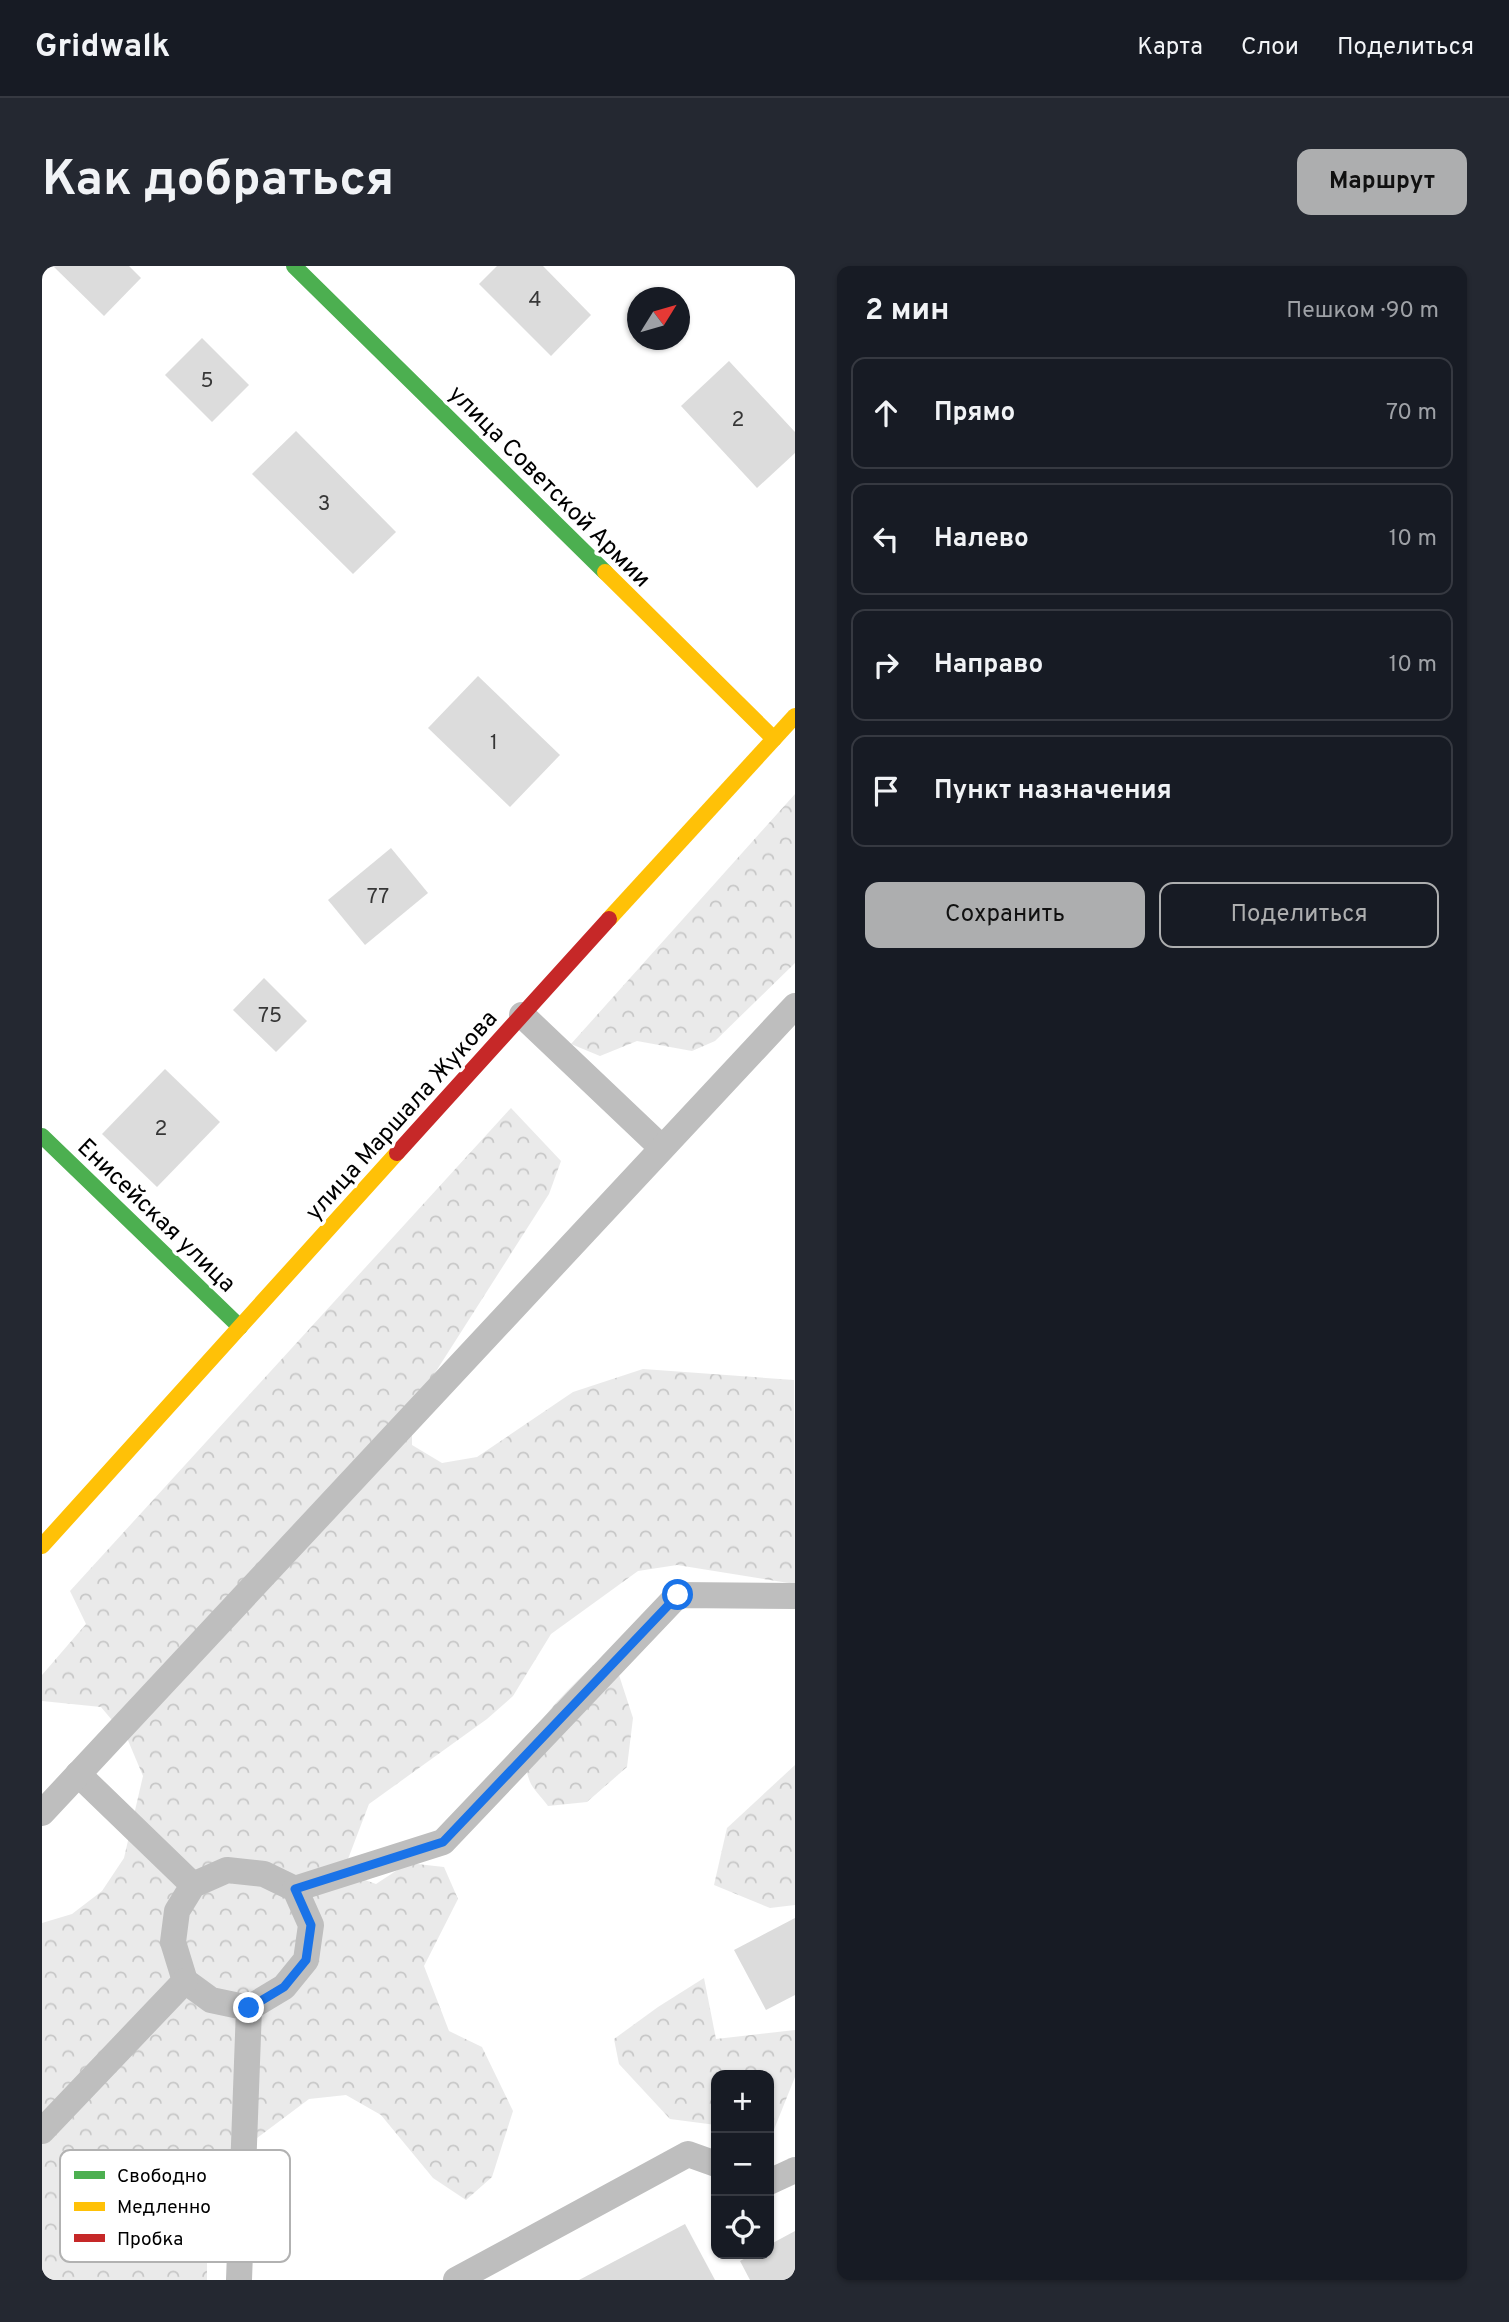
<!DOCTYPE html>
<html lang="ru">
<meta charset="utf-8">
<style>
:root{--surface:#171b24;--page:#242831;--text:#f1f3f6;--muted:#9ea1a6;--line:#363941;--accent:#adaeaf}
body{margin:0;font-family:Overpass,sans-serif;background:var(--page);color:var(--text)}
.controls{position:absolute;right:21px;bottom:21px;display:grid;overflow:hidden;border-radius:14px;box-shadow:0 2px 5px #0004}
.controls button{width:63px;height:63px;display:grid;place-items:center;padding:0;border:0;border-bottom:2px solid var(--line);background:var(--surface);color:var(--text);font:35px sans-serif}
.compass{position:absolute;left:585px;top:21px;width:63px;height:63px;border-radius:50%;background:var(--surface);box-shadow:0 2px 5px #0004;rotate:53deg}
.stop{position:absolute;width:21px;height:21px;margin:-16px;border:5px solid #1a73e8;border-radius:50%;background:#fff}
.stop.end{background:#1a73e8;border-color:#fff;box-shadow:0 2px 7px #0008}
.list{margin:0;padding:0;list-style:none}
h2{display:flex;justify-content:space-between;align-items:center;height:91px;margin:0;padding:0 28px;font-size:30px}
h2 small{font-size:23px;font-weight:400;color:var(--muted)}
.list li{display:grid;grid-template-columns:46px 1fr auto;gap:21px;align-items:center;box-sizing:border-box;height:112px;margin:0 14px 14px;padding:0 14px;border:2px solid var(--line);border-radius:14px}
.list b{display:block;font-size:26px;white-space:nowrap}
.list em{font-size:23px;font-style:normal;color:var(--muted)}
.actions{display:flex;gap:14px;padding:21px 28px}
.actions a{flex:1;padding:16px 0;border:2px solid var(--accent);border-radius:14px;text-align:center;font-size:24px;color:var(--accent)}
.actions .main{background:var(--accent);color:#111}
.icon{flex:none;width:38px;height:38px;fill:none;stroke:currentColor;stroke-width:2;stroke-linecap:round;stroke-linejoin:round}
.map{position:relative;flex:none;width:753px;height:2014px;overflow:hidden;border-radius:14px}
header{display:flex;align-items:center;gap:42px;box-sizing:border-box;height:98px;padding:0 35px;background:var(--surface);border-bottom:2px solid var(--line)}
header strong{font-size:33px}
nav{display:flex;gap:38px;margin-inline-start:auto;font-size:24px}
.intro{display:flex;align-items:center;justify-content:space-between;box-sizing:border-box;height:168px;padding:0 42px}
h1{margin:0;font-size:49px}
.button{padding:18px 32px;border-radius:14px;background:var(--accent);color:#111;font-size:24px;font-weight:700}
main{display:flex;gap:42px;padding:0 42px}
aside{flex:1;background:var(--surface);border-radius:14px;box-shadow:0 2px 5px #0004}
.map>svg:first-child{display:block}
.forest{fill:url(#forest-crowns)}
.building{fill:#dcdcdc}
.lines{fill:none;stroke-linecap:round;stroke-linejoin:round}
.lane{stroke:#bebebe;stroke-width:26}
.fast{stroke:#4caf50;stroke-width:16}
.slow{stroke:#ffc107;stroke-width:16}
.jam{stroke:#c62828;stroke-width:16}
.route{stroke:#1a73e8;stroke-width:9}
.labels{text-anchor:middle;stroke-width:7;stroke-linejoin:round;paint-order:stroke}
.number-label{font-size:21px;fill:#373737}
.street-label{font-size:24px;fill:#000;stroke:#fff}
.key{fill:#fff;stroke:#b2b2b2;stroke-width:2}
.key-label{font-size:19px;fill:#000}
</style>
<header>
<strong>Gridwalk</strong>
<nav><a>Карта</a><a>Слои</a><a>Поделиться</a></nav>
</header>
<div class="intro"><h1>Как добраться</h1><a class="button">Маршрут</a></div>
<main>
<div class="map">
<svg width="753" height="2014" viewBox="0 0 753 2014">
<defs>
<pattern id="forest-crowns" width="20" height="18" patternUnits="userSpaceOnUse" patternTransform="scale(1.75)"><rect width="20" height="18" fill="#eaeaea"/><path d="M2 6a3 3 0 1 1 6 0M12 15a3 3 0 1 1 6 0" fill="none" stroke="#c7c7c7"/></pattern>
</defs>
<rect width="100%" height="100%" fill="#fff"/>
<g class="forest">
<polygon points="753,528 753,697 673,775 650,785 595,775 558,790 529,778"/>
<polygon points="469,842 519,895 507,928 370,1143 370,1179 400,1197 435,1191 531,1126 601,1103 752,1114 753,1318 635,1299 596,1305 509,1368 471,1430 445,1453 327,1538 301,1606 334,1618 366,1597 402,1601 416,1633 382,1700 407,1765 440,1781 471,1845 450,1911 424,1934 391,1912 339,1849 304,1829 267,1833 211,1875 165,1974 165,2014 0,2014 0,1657 30,1648 60,1625 82,1592 101,1510 85,1472 59,1441 0,1435 0,1409 44,1358 28,1325"/>
<path d="M551,1399L576,1406L591,1452L585,1501L545,1536L506,1540C501,1533 493,1525 489,1518C467,1472 524,1428 551,1399Z"/>
<polygon points="753,1499 753,1639 728,1642 672,1619 685,1562"/>
<polygon points="662,1712 674,1773 753,1764 753,1811 731,1866 727,1866 727,1809 674,1809 674,1859 628,1853 577,1798 572,1773 616,1741"/>
</g>
<g class="building">
<polygon points="11,0 87,0 99,12 62,50"/>
<polygon points="455,0 501,0 549,49 509,90 437,18"/>
<polygon points="160,72 207,119 170,156 123,109"/>
<polygon points="687,95 753,166 753,187 715,222 639,140"/>
<polygon points="254,165 354,266 311,308 210,208"/>
<polygon points="436,410 518,489 468,541 386,462"/>
<polygon points="349,582 386,627 323,679 286,634"/>
<polygon points="222,712 265,755 234,786 191,744"/>
<polygon points="123,803 178,856 115,921 60,868"/>
<polygon points="753,1652 753,1729 724,1744 692,1684"/>
<polygon points="643,1958 673,2014 537,2014"/>
<polygon points="753,1965 753,2014 708,2014 698,1995 711,1988 727,1988 727,1979"/>
</g>
<g class="lines">
<g class="lane">
<polyline points="480,749 620,882"/>
<polyline points="36,1508 151,1619 185,1604 222,1608 253,1623 269,1659 264,1694 242,1721 207,1742 169,1734 143,1715 131,1676 135,1645 151,1619"/>
<polyline points="0,1547 753,740"/>
<polyline points="253,1623 401,1576 636,1329 753,1330"/>
<polyline points="0,1865 143,1715"/>
<polyline points="727,1916 753,1904"/>
<polyline points="197,2014 207,1742"/>
<polyline points="414,2014 646,1888 674,1898"/>
</g>
<g class="fast">
<polyline points="252,0 563,306"/>
<polyline points="0,870 198,1061"/>
</g>
<g class="slow">
<polyline points="563,306 732,473"/>
<polyline points="567,653 753,450"/>
<polyline points="0,1280 355,887"/>
</g>
<polyline class="jam" points="355,887 567,653"/>
</g>
<g class="lines">
<polyline class="route" points="207,1742 242,1721 264,1694 269,1659 253,1623 401,1576 636,1329"/>
</g>
<g class="labels">
<g class="number-label">
<text x="493" y="40">4</text>
<text x="165" y="121">5</text>
<text x="696" y="160">2</text>
<text x="282" y="244">3</text>
<text x="452" y="483">1</text>
<text x="336" y="637">77</text>
<text x="228" y="756">75</text>
<text x="119" y="869">2</text>
</g>
<g class="street-label">
<text transform="translate(508 220) rotate(45)" y="8">улица Советской Армии</text>
<text transform="translate(359 849) rotate(-48)" y="8">улица Маршала Жукова</text>
<text transform="translate(115 949) rotate(44)" y="8">Енисейская улица</text>
</g>
</g>
<rect x="18" y="1884" width="230" height="112" rx="10" class="key"/>
<rect x="32" y="1905" width="31" height="8" fill="#4caf50"/>
<rect x="32" y="1936" width="31" height="9" fill="#ffc107"/>
<rect x="32" y="1968" width="31" height="8" fill="#c62828"/>
<g class="key-label">
<text x="75" y="1916">Свободно</text>
<text x="75" y="1947">Медленно</text>
<text x="75" y="1979">Пробка</text>
</g>
</svg>
<div class="controls">
<button>+</button>
<button>−</button>
<button><svg class="icon" aria-label="locate" viewBox="0 0 24 24"><circle cx="12" cy="12" r="6"/><path d="M12 2v4M12 18v4M2 12h4M18 12h4"/></svg></button>
</div>
<svg class="compass" viewBox="-18 -18 36 36"><path d="M0-13l5 13h-10z" fill="#e53935"/><path d="M0 13l5-13h-10z" fill="#9ea1a6"/></svg>
<div class="stop" style="left:636px;top:1329px"></div>
<div class="stop end" style="left:207px;top:1742px"></div>
</div>
<aside>
<h2>2 мин<small>Пешком · 90 m</small></h2>
<ul class="list">
<li><svg class="icon" aria-label="ahead" viewBox="0 0 24 24"><path d="M12 20V5M6 11l6-6 6 6"/></svg><div><b>Прямо</b></div><em>70 m</em></li>
<li><svg class="icon" aria-label="left" viewBox="0 0 24 24"><path d="M17 20v-9H6M10 6l-5 5 5 5"/></svg><div><b>Налево</b></div><em>10 m</em></li>
<li><svg class="icon" aria-label="right" viewBox="0 0 24 24"><path d="M7 20v-9h11M14 6l5 5-5 5"/></svg><div><b>Направо</b></div><em>10 m</em></li>
<li><svg class="icon" aria-label="arrive" viewBox="0 0 24 24"><path d="M6 21V4h12l-3 4 3 4H6"/></svg><div><b>Пункт назначения</b></div></li>
</ul>
<div class="actions"><a class="main">Сохранить</a><a>Поделиться</a></div>
</aside>
</main>
